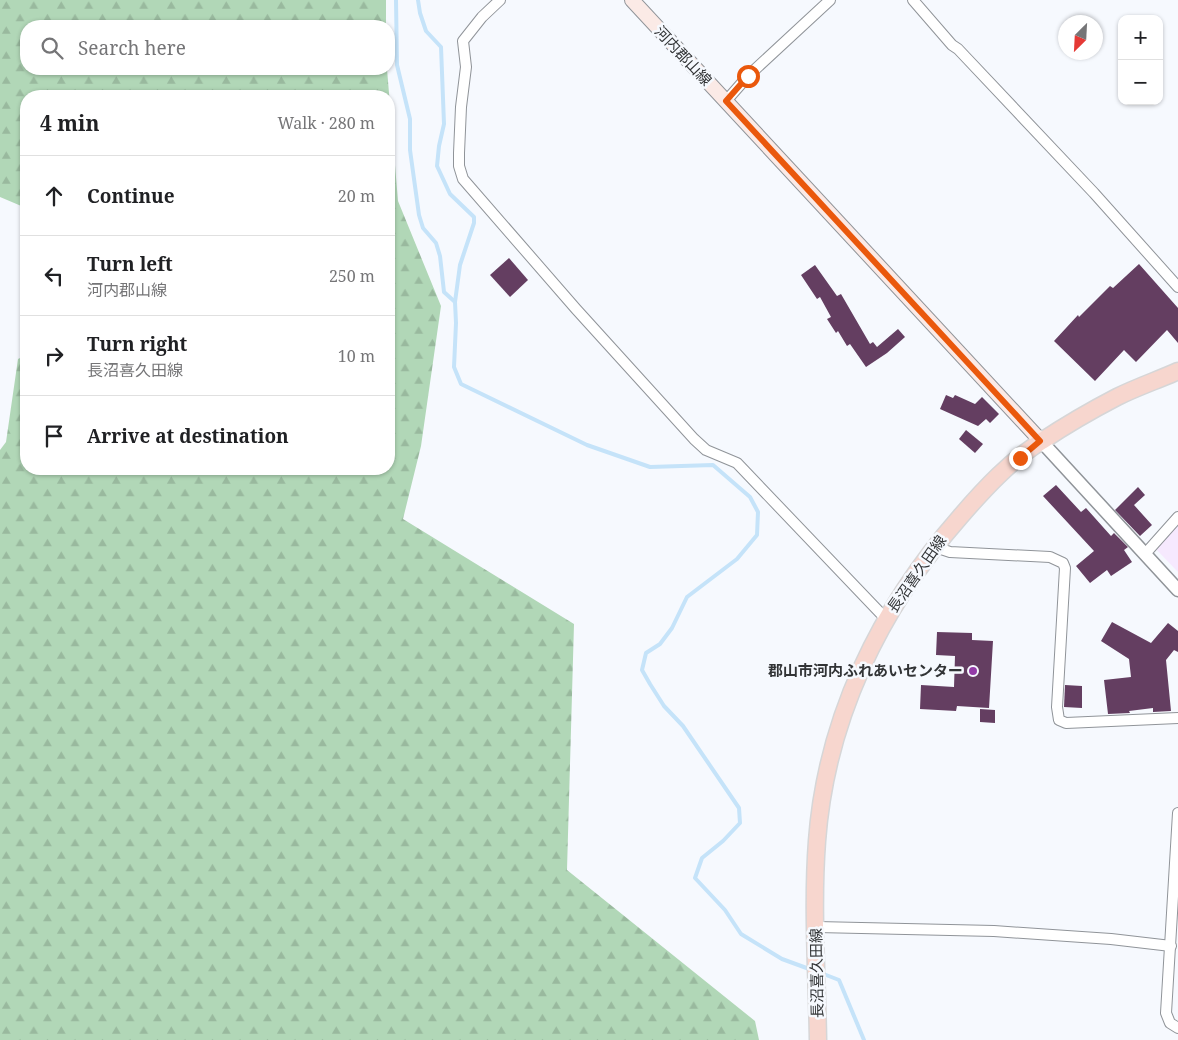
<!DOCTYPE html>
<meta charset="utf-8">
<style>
:root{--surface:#fff;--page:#f2f2f2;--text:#202124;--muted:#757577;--line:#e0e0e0}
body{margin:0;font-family:"Noto Serif","Noto Sans JP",serif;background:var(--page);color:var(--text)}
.controls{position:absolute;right:15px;top:15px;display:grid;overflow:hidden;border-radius:10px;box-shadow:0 1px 4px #0004}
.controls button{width:45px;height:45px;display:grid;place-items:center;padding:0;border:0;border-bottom:1px solid var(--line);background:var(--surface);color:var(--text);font:25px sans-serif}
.compass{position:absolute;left:1058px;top:15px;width:45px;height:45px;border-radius:50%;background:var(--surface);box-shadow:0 1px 4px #0004;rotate:204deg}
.stop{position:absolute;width:15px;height:15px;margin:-11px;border:4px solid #ea580c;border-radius:50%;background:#fff}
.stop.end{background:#ea580c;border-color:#fff;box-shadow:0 1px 5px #0008}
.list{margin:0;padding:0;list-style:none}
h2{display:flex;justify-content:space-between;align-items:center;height:65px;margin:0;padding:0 20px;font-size:21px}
h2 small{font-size:16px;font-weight:400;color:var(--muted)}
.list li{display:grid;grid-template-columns:32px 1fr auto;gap:15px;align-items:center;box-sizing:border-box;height:80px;padding:0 20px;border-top:1px solid var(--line)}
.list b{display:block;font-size:19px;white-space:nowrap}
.list p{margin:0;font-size:16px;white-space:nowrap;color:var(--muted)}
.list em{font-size:16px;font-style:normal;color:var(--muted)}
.icon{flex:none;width:28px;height:28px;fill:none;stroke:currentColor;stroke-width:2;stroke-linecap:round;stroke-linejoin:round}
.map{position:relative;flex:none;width:1178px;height:1040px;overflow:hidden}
.search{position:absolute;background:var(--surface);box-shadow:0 1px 4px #0004;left:20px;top:20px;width:375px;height:55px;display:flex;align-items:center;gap:12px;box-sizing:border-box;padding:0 18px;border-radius:20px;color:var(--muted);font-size:19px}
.panel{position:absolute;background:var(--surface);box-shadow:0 1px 4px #0004;left:20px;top:90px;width:375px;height:385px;border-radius:20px}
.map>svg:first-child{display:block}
.education{fill:#f6e9fe}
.forest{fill:url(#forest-firs)}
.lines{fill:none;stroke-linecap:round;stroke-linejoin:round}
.stream{stroke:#c5e3f9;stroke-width:4}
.building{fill:#643e61}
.minor-casing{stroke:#909499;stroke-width:12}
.tertiary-casing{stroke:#909499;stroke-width:15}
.secondary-casing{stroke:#909499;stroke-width:16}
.primary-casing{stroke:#d6d6d7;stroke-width:19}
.minor{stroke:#fff;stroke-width:10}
.tertiary{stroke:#fff;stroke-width:12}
.secondary{stroke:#fbeae6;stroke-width:14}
.primary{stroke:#f7d6ce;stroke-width:16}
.route{stroke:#ea580c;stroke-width:6}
.poi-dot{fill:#933ba7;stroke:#f6f9fe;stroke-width:2}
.labels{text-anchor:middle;stroke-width:5;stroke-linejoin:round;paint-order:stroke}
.street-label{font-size:15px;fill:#323436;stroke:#f6f9fe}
.poi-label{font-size:15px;font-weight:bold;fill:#323436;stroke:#f6f9fe;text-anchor:end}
</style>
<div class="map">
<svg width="1178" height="1040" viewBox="0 0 1178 1040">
<defs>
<pattern id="forest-firs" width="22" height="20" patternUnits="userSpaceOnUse" patternTransform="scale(1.25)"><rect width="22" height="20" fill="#b1d7b7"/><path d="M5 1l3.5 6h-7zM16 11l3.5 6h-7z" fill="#99b99e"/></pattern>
</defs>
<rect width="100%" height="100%" fill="#f6f9fe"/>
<polygon class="education" points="1178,514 1178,572 1155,548"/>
<polygon class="forest" points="0,0 386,0 386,26 26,26 26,69 387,69 398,201 441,306 421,446 403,519 574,624 567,870 755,1021 759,1040 0,1040 0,450 6,442 18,359 26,355 26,469 389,469 389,96 26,96 26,208 0,197"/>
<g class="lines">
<g class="stream">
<polyline points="396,0 397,65 410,119 410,150 419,215 423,228 436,243 440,256 444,292 455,302"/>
<polyline points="418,0 420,13 426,31 441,47 444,124 439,146 437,166 450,194 474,217 474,223 460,265 455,302 456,323 454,367 461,384 587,445 650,467 713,465 750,497 758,512 757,535 737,559 687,597 672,628 660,644 646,653 642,670 650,684 664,706 683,726 739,808 740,823 723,841 702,858 695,878 725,910 741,934 782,959 812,970"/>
<polyline points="821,973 839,980 864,1040"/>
</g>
</g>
<g class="building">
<polygon points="509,258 528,280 510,297 490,275"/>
<polygon points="1139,264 1178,308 1178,343 1167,330 1136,362 1124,350 1095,381 1054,341 1078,315 1079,317 1110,286 1113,288"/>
<polygon points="815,265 837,296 841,294 870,344 873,342 877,347 898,329 905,337 887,353 866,367 850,344 847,346 838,331 836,333 827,319 831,317 820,297 817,299 801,275"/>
<polygon points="946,395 953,398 955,395 975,404 982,397 999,414 990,423 986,419 978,426 940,409"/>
<polygon points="966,430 983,444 975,453 959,439"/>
<polygon points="1056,485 1081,512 1086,508 1111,536 1114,533 1128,547 1124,550 1132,562 1111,576 1107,570 1090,583 1076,566 1094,551 1043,496"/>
<polygon points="1138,487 1145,495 1134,505 1152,525 1140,536 1115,510"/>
<polygon points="1112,622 1151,643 1168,623 1178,631 1178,652 1174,650 1166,660 1171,711 1153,712 1153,708 1129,711 1130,713 1108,714 1104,680 1131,677 1129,659 1101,641"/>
<polygon points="937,632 972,633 972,640 993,641 989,708 957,706 956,711 920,709 921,685 954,687 955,656 936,655"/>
<polygon points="1065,685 1082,686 1082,708 1064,707"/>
<polygon points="980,709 995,710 995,723 980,722"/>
</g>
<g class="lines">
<g class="minor-casing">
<g id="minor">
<polyline points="500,0 482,17 463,41 466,67 461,107 459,153 459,166 463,179 576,309 694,439 706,450 737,463 886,619"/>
<polyline points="913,0 952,45 958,49 1094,193 1178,287"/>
<polyline points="726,101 748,76 830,0"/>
<polyline points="935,547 950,552 1050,557 1063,563 1065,568 1057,707 1059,720 1066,723 1178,718"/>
<polyline points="1145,554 1178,517"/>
<polyline points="1178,813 1166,1013 1170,1023 1178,1028"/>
<polyline points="817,927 994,931 1111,939 1171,946"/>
</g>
</g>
<g class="tertiary-casing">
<polyline id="tertiary" points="1041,441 1178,590"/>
</g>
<g class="secondary-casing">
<polyline id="secondary" points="632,0 1041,441"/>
</g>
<g class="primary-casing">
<path id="primary" d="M818,1040C817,974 812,907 817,841C826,719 880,608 960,517C984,489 1011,460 1042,441C1066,425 1092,410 1117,397C1137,387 1158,380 1178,371"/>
</g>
<use href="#minor" class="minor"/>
<use href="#tertiary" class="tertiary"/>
<use href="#secondary" class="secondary"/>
<use href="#primary" class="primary"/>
</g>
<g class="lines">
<polyline class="route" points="748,76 726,101 1040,441 1020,458"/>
</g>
<circle class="poi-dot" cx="973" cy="671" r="5"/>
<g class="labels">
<g class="street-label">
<text transform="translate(683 56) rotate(47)" y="5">河内郡山線</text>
<text transform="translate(917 574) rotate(-55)" y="5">長沼喜久田線</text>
<text transform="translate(817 973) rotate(-91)" y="5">長沼喜久田線</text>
</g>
<g class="poi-label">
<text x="963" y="676">郡山市河内ふれあいセンター</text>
</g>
</g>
</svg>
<div class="controls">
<button>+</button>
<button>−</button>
</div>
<svg class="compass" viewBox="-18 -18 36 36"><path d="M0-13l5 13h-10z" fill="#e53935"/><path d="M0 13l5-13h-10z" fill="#757577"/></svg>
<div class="stop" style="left:748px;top:76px"></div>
<div class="stop end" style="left:1020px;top:458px"></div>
<div class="search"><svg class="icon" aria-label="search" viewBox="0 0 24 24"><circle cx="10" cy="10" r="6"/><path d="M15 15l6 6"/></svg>Search here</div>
<section class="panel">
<h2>4 min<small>Walk · 280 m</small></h2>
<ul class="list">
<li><svg class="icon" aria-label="ahead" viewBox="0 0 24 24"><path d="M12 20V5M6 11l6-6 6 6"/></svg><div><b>Continue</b></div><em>20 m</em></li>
<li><svg class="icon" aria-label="left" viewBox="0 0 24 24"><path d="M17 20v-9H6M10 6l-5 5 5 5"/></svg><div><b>Turn left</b><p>河内郡山線</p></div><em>250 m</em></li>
<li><svg class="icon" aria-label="right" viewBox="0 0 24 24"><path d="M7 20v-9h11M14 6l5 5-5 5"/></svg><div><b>Turn right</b><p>長沼喜久田線</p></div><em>10 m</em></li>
<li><svg class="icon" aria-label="arrive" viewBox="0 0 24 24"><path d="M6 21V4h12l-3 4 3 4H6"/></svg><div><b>Arrive at destination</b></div></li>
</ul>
</section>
</div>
